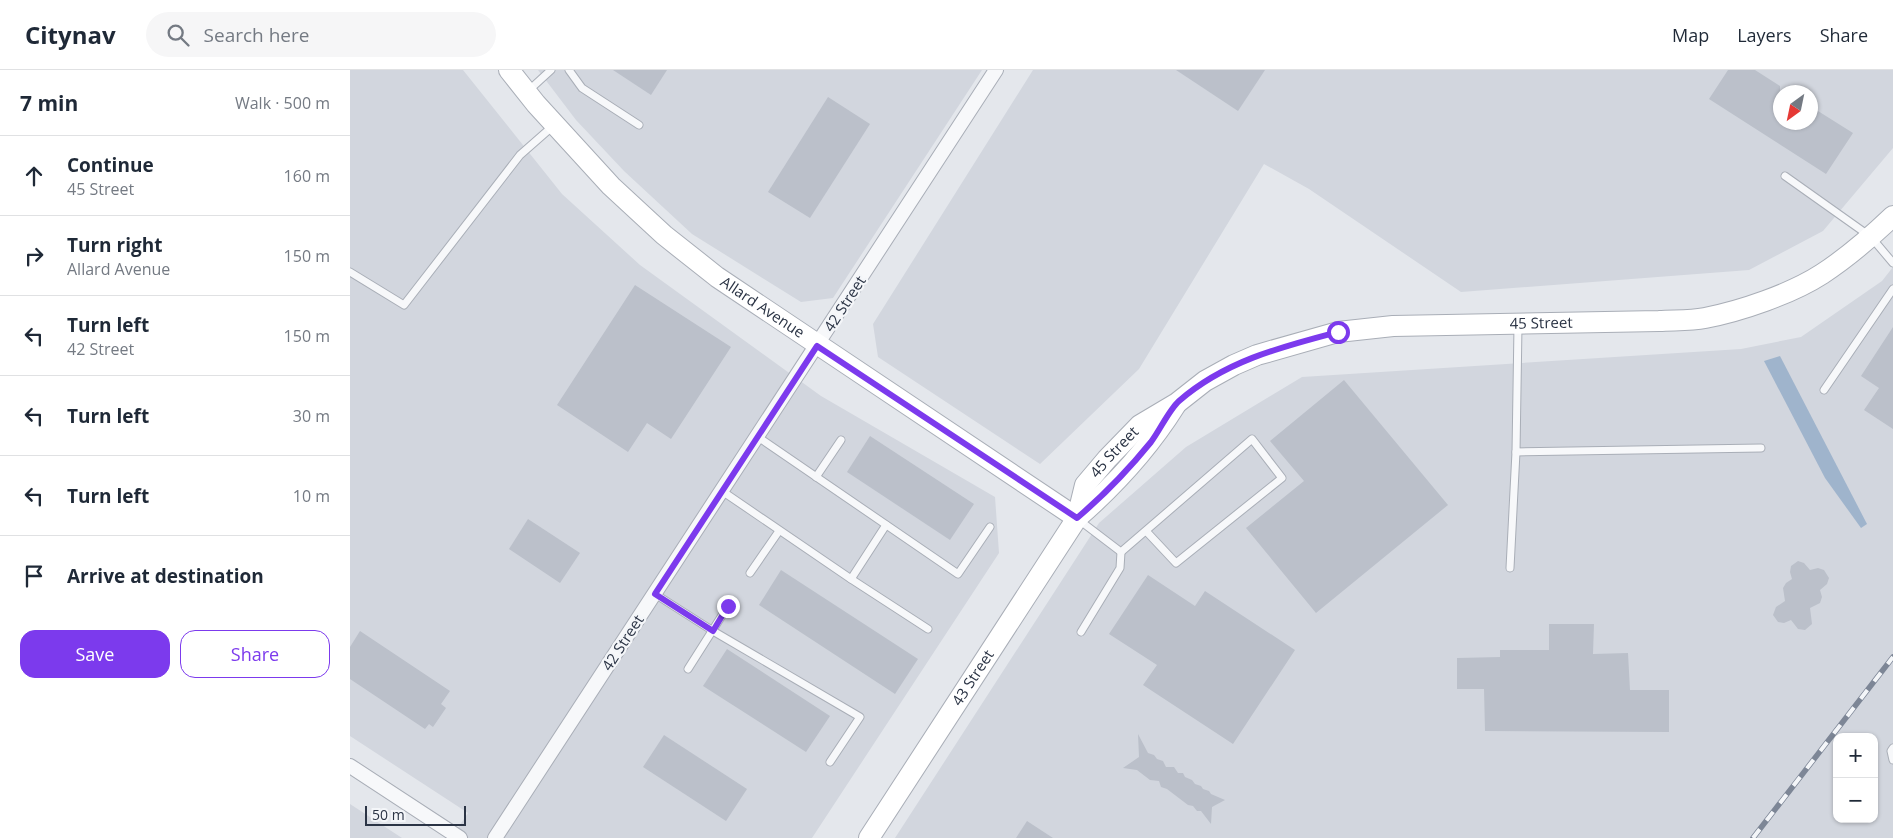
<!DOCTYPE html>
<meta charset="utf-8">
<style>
:root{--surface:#fff;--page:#f6f6f7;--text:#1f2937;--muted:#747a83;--line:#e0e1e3;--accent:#7c3aed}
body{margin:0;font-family:"Open Sans",sans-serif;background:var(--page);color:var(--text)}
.controls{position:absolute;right:15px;bottom:15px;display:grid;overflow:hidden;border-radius:10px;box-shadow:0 1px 4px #0004}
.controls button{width:45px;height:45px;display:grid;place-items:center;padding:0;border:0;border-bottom:1px solid var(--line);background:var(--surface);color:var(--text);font:25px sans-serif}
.compass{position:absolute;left:1423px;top:15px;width:45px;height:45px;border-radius:50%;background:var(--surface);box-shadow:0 1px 4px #0004;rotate:213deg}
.scale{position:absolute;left:15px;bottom:12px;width:101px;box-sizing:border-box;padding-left:5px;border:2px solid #2b3445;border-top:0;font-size:14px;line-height:18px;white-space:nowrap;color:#2b3445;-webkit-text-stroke:4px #f4f6f9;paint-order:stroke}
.stop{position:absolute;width:15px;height:15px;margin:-11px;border:4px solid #7c3aed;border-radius:50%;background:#fff}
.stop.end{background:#7c3aed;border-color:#fff;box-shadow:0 1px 5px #0008}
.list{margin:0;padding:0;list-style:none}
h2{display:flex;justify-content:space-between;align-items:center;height:65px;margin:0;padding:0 20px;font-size:21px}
h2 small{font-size:16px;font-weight:400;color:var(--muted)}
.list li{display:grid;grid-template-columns:32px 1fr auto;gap:15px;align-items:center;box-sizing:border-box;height:80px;padding:0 20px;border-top:1px solid var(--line)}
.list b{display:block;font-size:19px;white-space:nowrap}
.list p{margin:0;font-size:16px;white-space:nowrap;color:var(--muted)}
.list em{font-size:16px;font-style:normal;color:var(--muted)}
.actions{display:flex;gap:10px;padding:15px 20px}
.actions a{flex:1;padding:11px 0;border:1px solid var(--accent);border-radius:15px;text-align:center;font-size:18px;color:var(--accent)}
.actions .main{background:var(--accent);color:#fff}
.icon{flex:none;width:28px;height:28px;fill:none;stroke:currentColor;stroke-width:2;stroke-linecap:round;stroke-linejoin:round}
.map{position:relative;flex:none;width:1543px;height:768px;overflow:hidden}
header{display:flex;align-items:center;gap:30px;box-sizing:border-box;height:70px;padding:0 25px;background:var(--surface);border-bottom:1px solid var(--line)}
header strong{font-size:24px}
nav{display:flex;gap:28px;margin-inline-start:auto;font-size:18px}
.search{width:350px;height:45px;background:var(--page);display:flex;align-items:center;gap:12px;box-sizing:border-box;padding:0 18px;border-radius:28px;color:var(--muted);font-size:19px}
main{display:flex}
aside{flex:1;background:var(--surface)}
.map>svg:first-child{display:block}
.built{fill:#d2d6de;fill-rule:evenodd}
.water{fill:#9fb4cc}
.building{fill:#bbc0ca}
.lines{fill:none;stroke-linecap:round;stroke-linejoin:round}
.lane-casing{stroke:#a9aeb7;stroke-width:9}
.street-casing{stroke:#a9aeb7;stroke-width:16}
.secondary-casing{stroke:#a9aeb7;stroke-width:22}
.lane{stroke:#f7f8fa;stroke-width:7}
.street{stroke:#f7f8fa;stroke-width:14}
.secondary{stroke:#fff;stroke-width:20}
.rail-casing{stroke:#7d8696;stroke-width:5.5}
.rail{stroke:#f4f6f9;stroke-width:4;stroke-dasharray:11;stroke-linecap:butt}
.route{stroke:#7c3aed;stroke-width:6}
.labels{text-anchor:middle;stroke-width:4.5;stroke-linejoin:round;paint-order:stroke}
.street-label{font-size:15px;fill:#2b3445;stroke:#f4f6f9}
</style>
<header>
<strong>Citynav</strong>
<div class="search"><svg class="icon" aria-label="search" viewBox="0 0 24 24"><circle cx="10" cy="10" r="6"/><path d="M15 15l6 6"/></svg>Search here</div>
<nav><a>Map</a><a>Layers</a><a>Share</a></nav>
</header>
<main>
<aside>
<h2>7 min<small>Walk · 500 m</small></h2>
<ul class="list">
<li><svg class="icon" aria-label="ahead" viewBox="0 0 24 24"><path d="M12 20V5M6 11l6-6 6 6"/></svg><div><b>Continue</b><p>45 Street</p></div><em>160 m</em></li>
<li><svg class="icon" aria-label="right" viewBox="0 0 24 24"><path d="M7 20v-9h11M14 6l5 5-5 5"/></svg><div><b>Turn right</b><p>Allard Avenue</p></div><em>150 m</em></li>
<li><svg class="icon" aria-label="left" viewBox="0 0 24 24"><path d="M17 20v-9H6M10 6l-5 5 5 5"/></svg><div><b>Turn left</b><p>42 Street</p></div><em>150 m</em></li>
<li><svg class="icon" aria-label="left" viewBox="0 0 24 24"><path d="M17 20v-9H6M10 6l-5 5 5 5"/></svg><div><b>Turn left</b></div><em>30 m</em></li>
<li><svg class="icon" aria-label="left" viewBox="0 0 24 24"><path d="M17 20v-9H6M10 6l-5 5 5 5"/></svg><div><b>Turn left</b></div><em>10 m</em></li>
<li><svg class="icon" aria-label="arrive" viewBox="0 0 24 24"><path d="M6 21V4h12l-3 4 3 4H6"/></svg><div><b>Arrive at destination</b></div></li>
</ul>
<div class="actions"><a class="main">Save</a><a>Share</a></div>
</aside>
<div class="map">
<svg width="1543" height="768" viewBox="0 0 1543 768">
<rect width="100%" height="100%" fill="#e4e7ec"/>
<g class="built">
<polygon points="0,0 113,0 212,124 290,195 471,326 645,427 649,483 462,768 101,768 118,743 0,666"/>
<polygon points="188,0 632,0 483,228 451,232 342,164 274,101 226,50"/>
<path d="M683,0H1543V78L1473,161L1399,200L1111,222L959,119L914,94L789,299L690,394L528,287L523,254ZM1430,22H1460V52H1430Z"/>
<path d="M1543,197V768H545L749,453L836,377L952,307L1391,279L1451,267L1532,211ZM1487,667H1524V749H1487Z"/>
<polygon points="0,734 52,768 0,768"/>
</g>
<polygon class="water" points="1430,286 1517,454 1511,458 1475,408 1414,291"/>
<g class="building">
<polygon points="263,0 317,0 301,25"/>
<polygon points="826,0 915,0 888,41"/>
<polygon points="1378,0 1405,0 1430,16 1430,52 1460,52 1460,36 1503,63 1476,104 1359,29"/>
<polygon points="478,27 520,54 460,148 418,122"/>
<polygon points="285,215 381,277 321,369 297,353 278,382 207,335"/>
<polygon points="1543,257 1543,359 1514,340 1529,318 1511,306"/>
<polygon points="994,310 1098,435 966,543 896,458 954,411 920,371"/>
<polygon points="520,366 624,434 600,470 497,402"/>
<polygon points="178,449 230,483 210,513 159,479"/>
<polygon points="1448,491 1454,493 1460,500 1468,498 1474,500 1479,508 1477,514 1470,520 1472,527 1470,533 1460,538 1462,554 1455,560 1448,559 1441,550 1434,553 1428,552 1423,545 1426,537 1435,531 1433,518 1436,513 1442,509 1440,502 1441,496"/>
<polygon points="431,500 568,589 545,624 409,535"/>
<polygon points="798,505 845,536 855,521 945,580 883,674 793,615 807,595 759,564"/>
<polygon points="1199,554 1244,554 1243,584 1278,583 1280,620 1319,620 1319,662 1135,661 1134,619 1107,619 1107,588 1150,587 1150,580 1199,580"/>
<polygon points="10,561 100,621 91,634 96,638 83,657 79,654 75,659 0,609 0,577"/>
<polygon points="377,579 480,646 456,682 353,616"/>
<polygon points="788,664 798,683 804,685 807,689 813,691 816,697 824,697 828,703 833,703 835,707 842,710 845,714 851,716 853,719 859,721 861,724 875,730 862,737 861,754 851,741 847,741 843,736 838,735 817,719 811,717 809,711 800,710 787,700 773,698 789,687"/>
<polygon points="314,665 397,719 376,751 293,697"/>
<polygon points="677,751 703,768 666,768"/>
</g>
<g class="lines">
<g class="lane-casing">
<g id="lane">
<polyline points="219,0 232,18 289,55"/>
<polyline points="177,22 201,0"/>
<polyline points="1435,106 1521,167 1543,193"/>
<polyline points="0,202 54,235 170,85 203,56"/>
<polyline points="1168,256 1166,382 1411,378"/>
<polyline points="1474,320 1543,219"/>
<polyline points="408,367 608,504 640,457"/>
<polyline points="466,407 491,370"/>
<polyline points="372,421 501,509"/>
<polyline points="729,450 771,482 902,369 932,408 826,493 796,461"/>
<polyline points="536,455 501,509 578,559"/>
<polyline points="1160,498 1166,382"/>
<polyline points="400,503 429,461"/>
<polyline points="305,524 363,561 510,647 480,692"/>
<polyline points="731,562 770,498 771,482"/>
<polyline points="338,599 378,536"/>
<polyline points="1543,678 1541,681 1543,690"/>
</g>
</g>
<g class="street-casing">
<g id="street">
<polyline points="0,696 110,768"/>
<polyline points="145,768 646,0"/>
</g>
</g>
<g class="secondary-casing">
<g id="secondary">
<path id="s1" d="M159,0L186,34L261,116L314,165L367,207L727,448"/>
<path id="s2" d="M727,448L735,415L757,389L790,355L827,333L855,311L884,295L907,285L988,262L1043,256L1309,251C1324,250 1340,251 1355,248C1391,241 1441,224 1472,204C1498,187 1521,167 1543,146"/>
<path id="s3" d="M519,768L727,448C765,415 798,379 825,336"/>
</g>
</g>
<use href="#lane" class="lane"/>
<use href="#street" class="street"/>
<use href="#secondary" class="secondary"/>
<g class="rail-casing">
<polyline id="rail" points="1403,768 1543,587"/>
</g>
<use href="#rail" class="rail"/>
</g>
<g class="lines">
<path class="route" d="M378,536L363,561L305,524L467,276L727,448C754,425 779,399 801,372C810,360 819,340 829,331C875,291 931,277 988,262"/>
</g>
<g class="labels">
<g class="street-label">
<text transform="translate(495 234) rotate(-57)" y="5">42 Street</text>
<text dy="5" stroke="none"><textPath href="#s1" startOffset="349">Allard Avenue</textPath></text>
<text dy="5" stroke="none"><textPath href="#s2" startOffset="540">45 Street</textPath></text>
<text dy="5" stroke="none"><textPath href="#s2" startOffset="78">45 Street</textPath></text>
<text transform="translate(273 573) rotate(-57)" y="5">42 Street</text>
<text dy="5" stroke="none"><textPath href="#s3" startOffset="191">43 Street</textPath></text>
</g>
</g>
</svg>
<div class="controls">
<button>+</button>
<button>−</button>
</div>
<svg class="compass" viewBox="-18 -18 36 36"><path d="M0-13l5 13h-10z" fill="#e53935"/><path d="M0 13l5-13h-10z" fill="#747a83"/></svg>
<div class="scale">50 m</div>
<div class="stop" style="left:988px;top:262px"></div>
<div class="stop end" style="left:378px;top:536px"></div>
</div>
</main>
